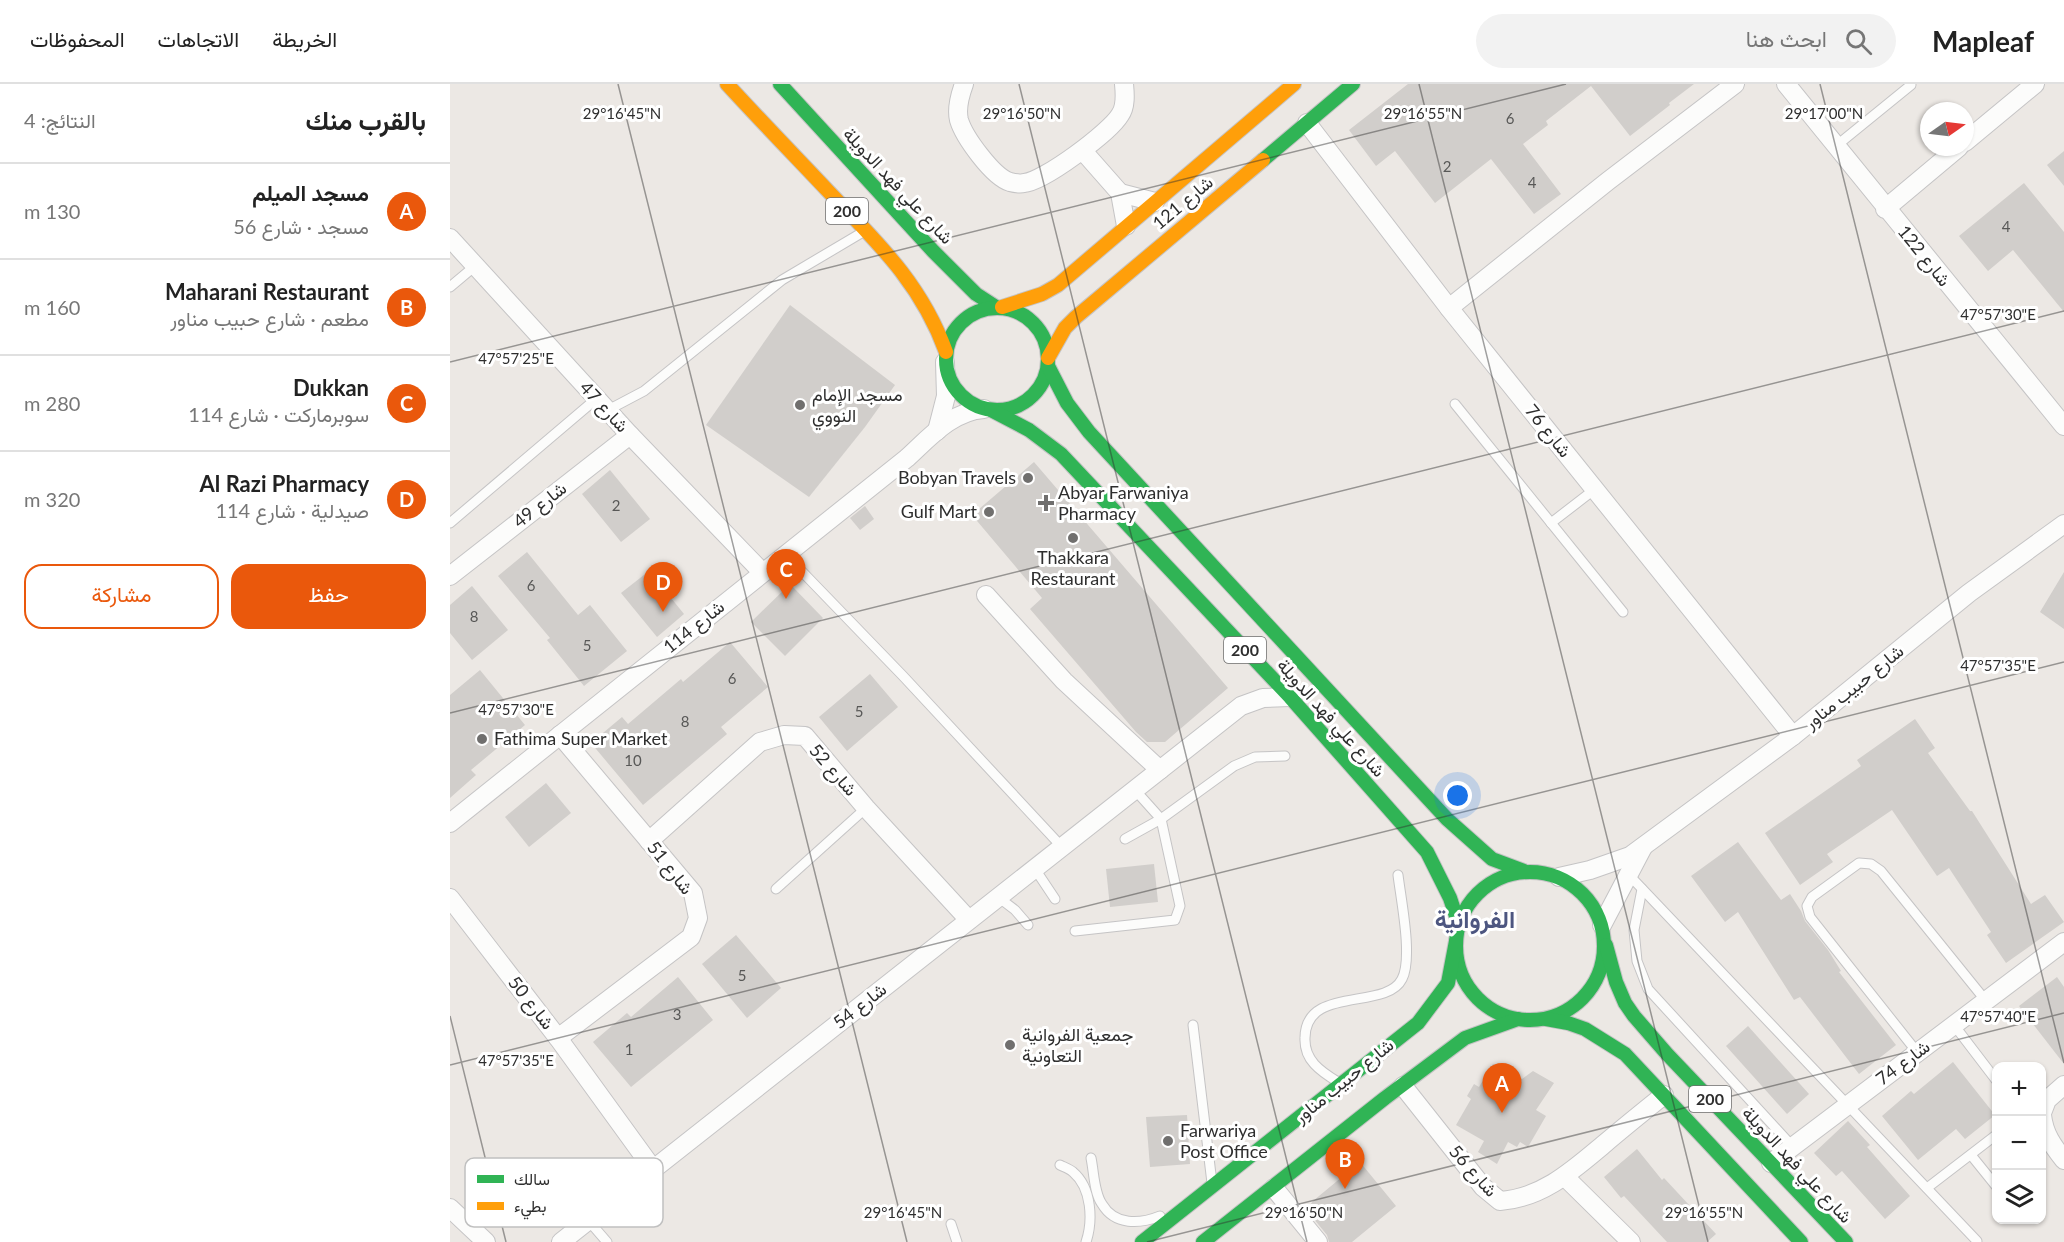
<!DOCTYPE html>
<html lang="ar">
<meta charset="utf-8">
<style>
:root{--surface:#fff;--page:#f2f2f2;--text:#222;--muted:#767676;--line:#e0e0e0;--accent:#ea580c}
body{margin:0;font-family:Lato,Vazirmatn,sans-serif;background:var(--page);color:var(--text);direction:rtl}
.controls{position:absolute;right:18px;bottom:18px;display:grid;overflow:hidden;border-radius:12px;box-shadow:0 2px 4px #0004}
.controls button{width:54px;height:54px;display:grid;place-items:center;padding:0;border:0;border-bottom:2px solid var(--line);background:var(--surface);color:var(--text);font:30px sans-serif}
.compass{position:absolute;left:1470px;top:18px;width:54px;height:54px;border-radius:50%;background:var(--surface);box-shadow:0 2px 4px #0004;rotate:76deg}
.you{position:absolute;left:1008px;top:712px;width:21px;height:21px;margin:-15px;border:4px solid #fff;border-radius:50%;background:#1a73e8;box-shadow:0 0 0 9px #1a73e833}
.badge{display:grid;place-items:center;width:39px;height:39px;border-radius:50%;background:var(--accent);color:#fff;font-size:20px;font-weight:700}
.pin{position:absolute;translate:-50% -50px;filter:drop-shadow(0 2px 3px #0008)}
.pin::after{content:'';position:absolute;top:32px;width:21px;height:18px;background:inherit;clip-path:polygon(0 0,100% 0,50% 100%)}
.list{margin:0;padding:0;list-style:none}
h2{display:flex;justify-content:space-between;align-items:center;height:78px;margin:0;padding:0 24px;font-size:26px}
h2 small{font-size:20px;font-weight:400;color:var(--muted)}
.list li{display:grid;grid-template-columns:39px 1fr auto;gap:18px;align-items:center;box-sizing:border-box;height:96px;padding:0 24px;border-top:2px solid var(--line)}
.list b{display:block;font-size:22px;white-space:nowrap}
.list p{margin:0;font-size:20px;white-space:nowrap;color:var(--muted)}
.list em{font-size:20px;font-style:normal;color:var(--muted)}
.actions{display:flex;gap:12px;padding:18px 24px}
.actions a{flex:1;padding:14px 0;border:2px solid var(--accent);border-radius:18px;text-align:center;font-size:21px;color:var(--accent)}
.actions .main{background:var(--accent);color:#fff}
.icon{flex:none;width:33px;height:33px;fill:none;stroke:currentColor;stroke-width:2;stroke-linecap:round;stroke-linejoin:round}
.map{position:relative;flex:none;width:1614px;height:1158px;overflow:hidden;direction:ltr}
header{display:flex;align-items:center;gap:36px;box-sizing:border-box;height:84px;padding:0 30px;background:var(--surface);border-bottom:2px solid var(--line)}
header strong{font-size:28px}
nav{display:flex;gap:33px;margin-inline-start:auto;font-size:21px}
.search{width:420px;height:54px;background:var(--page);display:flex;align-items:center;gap:15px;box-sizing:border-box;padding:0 21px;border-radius:33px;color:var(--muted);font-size:22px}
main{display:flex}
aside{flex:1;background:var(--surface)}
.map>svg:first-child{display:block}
.building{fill:#d1cecb}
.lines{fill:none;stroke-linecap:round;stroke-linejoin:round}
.lane-casing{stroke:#c5c4c5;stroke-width:11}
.street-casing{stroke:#c5c4c5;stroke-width:20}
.fast-casing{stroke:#c5c4c5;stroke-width:16}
.slow-casing{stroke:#c5c4c5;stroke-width:16}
.lane{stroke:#fcfcfb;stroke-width:9}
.street{stroke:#fcfcfb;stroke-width:18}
.fast{stroke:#30b455;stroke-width:14}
.slow{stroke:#ff9f0a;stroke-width:14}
.ticks{fill:none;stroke:#2e2e2e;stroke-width:1.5;stroke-opacity:0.45}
.poi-dot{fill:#706f6e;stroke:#fff;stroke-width:2}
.labels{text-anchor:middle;stroke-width:6;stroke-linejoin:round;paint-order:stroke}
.number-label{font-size:15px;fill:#585857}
.shield{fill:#fff;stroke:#6d6d6d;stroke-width:1.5}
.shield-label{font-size:16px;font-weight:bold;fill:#2e2e2e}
.street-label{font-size:18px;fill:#2e2e2e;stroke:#fff}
.poi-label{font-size:18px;fill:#2e2e2e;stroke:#fff;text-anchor:start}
.district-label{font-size:24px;font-weight:bold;fill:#4d5680;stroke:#fff}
.key{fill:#fff;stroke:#c0c0c0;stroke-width:1.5}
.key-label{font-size:16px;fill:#2e2e2e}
.ticks-label{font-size:15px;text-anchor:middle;fill:#2e2e2e;stroke:#fff;stroke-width:6;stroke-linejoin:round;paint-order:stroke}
</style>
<header>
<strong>Mapleaf</strong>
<div class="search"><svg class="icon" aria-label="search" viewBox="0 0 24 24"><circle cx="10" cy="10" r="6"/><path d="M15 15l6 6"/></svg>ابحث هنا</div>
<nav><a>الخريطة</a><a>الاتجاهات</a><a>المحفوظات</a></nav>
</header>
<main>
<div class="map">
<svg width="1614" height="1158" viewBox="0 0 1614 1158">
<rect width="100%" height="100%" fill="#ece8e4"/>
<g class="building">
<polygon points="958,0 1244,0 1219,19 1220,21 1180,52 1141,2 1096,37 1098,41 1073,60 1111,110 1084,130 1041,75 985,119 945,67 926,82 899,46"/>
<polygon points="1614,67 1614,102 1597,81"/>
<polygon points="1574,99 1614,148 1614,228 1563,166 1538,187 1509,152"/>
<polygon points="340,221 445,301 415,343 359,413 256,341"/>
<polygon points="584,378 778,604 715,658 697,658 686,648 580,525 592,514 522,431"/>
<polygon points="160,386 200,435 171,458 132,410"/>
<polygon points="415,422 424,435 410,446 400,434"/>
<polygon points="77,468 128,531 140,521 177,567 134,602 97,556 100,554 48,492"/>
<polygon points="199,487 234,530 207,553 171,509"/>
<polygon points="1614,488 1614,545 1590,528"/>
<polygon points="340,500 373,534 335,572 301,538"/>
<polygon points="22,502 58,546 22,576 0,549 0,521"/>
<polygon points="280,558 318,603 271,643 277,650 193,721 141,659 172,633 178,640 231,595 233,598"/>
<polygon points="30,586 75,641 21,686 26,691 0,714 0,611"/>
<polygon points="420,590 448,623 397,667 369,633"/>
<polygon points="1465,635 1485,664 1478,669 1520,727 1522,727 1581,820 1595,811 1614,838 1556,879 1537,851 1541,848 1499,784 1487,792 1442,726 1377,770 1383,778 1350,801 1315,749 1411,682 1407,676"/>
<polygon points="96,699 121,729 79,763 55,733"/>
<polygon points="1288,758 1331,816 1340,810 1351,827 1355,837 1378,866 1391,887 1389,888 1446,961 1409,990 1350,913 1344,916 1288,828 1275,838 1241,792"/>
<polygon points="704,780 708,818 660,823 656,785"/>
<polygon points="286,851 331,904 297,934 252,880"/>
<polygon points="228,893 263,936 181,1003 143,958 177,929 181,933"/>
<polygon points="1607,893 1614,903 1614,980 1569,922"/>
<polygon points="1298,942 1359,1010 1337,1030 1276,962"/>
<polygon points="1503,978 1545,1031 1515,1055 1506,1045 1468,1076 1432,1032 1461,1007 1464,1010"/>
<polygon points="1043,980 1072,995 1083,987 1104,999 1086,1026 1096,1032 1078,1063 1070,1058 1067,1063 1058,1058 1047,1080 1028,1068 1034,1057 1006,1041 1021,1015 1017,1012 1024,1000 1029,1003"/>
<polygon points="737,1031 740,1080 700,1083 696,1033"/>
<polygon points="1398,1037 1420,1061 1417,1063 1460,1112 1435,1135 1392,1087 1386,1092 1364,1069"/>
<polygon points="1187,1065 1212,1096 1214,1094 1266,1150 1257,1158 1217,1158 1174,1112 1171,1114 1154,1093"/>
<polygon points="910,1078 946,1122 902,1158 879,1158 877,1151 859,1129 858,1124 863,1117"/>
</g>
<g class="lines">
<g class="lane-casing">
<g id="lane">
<polyline points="1386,62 1461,1"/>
<polyline points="0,203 25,182"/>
<polyline points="1005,320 1173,528"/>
<polyline points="158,326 194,307 332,196 413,148"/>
<polyline points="0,439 146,315"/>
<polyline points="1101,439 1145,405"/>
<polyline points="336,471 453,592 612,763"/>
<polyline points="675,755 711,735 784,682 805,673 835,672"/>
<polyline points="585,785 605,815"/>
<polyline points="1179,791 1527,1157"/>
<polyline points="326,805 416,724"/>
<polyline points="1192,805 1184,846 1187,877 1198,905 1342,1062"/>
<polyline points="548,813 565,826 578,841"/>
<polyline points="625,847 725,836 730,822 711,735 685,706"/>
<polyline points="743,941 762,1099"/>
<polyline points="1504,941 1546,996"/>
<polyline points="1467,968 1360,833 1357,822 1362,813 1409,779 1421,780 1431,787 1536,917"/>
<path d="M888,998C870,987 854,976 855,954C855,901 936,927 952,895C963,874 951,816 948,791"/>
<polyline points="1521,1071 1546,1102"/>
<path d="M641,1074C644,1088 644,1109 652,1120C665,1142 690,1140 710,1132"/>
<path d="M610,1081C614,1083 620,1085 623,1088C642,1104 643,1137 636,1158"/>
<polyline points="1477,1104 1546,1051"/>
<polyline points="138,1136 157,1158"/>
<polyline points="501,1140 507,1158"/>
</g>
</g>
<g class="street-casing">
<g id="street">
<path d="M514,0C510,11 506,24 509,36C514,53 543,93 560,98C564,99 570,100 574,99C593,98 660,48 670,31C676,23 675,10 674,0"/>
<polyline points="1336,0 1614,342"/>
<polyline points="857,39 999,224 1343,652"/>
<polyline points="1515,58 1585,0"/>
<polyline points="633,67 670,109 676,142"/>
<polyline points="670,109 705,118"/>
<polyline points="1435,125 1509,63"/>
<polyline points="0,154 180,351 312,488"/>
<polyline points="999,224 1158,97 1285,0"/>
<polyline points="487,347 496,312 495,278"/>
<polyline points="0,492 180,351"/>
<polyline points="536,511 614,597 710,686"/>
<path d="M0,739L457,374C479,354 502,327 534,325"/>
<polyline points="199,757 310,658 334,651 355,652 416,724 519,836"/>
<polyline points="1109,793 1140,786 1180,772 1343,652 1519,509 1614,440"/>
<polyline points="0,814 108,954 203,1085"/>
<polyline points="1152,841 1193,763"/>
<polyline points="108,954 241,853 248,834 243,809 110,651"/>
<path d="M953,1002L1033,1103L1050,1117C1092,1114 1122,1087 1153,1061C1173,1044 1194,1027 1214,1011"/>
<polyline points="1592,1029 1597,1016 1614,1001"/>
<path d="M1592,1031C1594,1050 1603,1062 1614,1076"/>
<polyline points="1321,1079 1614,858"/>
<polyline points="1115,1093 1181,1158"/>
<polyline points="824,1104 868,1158"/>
<polyline points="0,1124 36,1158"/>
<polyline points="111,1158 791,622 813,614 840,613"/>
</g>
</g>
<g class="fast-casing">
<g id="fast">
<polyline points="330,0 483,167 526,210 546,223"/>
<polyline points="813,76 903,0"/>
<circle cx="547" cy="275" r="51"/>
<polyline points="598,282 617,319 639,348 997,735 1042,775 1074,787"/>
<polyline points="541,326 579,346 611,370 840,613 977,768 1000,814 1009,841"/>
<circle cx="1080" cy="862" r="74"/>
<polyline points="1156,861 1166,898 1175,919 1184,932 1217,970 1396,1158"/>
<polyline points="1096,935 1118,939 1135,945 1175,970 1351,1158"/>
<polyline points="692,1158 968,939 998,899 1006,857"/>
<polyline points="753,1158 935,1014 1015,954 1068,935"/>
</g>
</g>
<g class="slow-casing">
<g id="slow">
<path d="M277,0C310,36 344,71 378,107C427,158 471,199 496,268"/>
<polyline points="552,223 592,210 608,201 844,0"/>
<polyline points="598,274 615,244 626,233 813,76"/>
</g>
</g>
<use href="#lane" class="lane"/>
<use href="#street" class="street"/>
<use href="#fast" class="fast"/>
<use href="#slow" class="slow"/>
</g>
<path class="ticks" d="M168,0L457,1158M569,0L857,1158M969,0L1258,1158M1370,0L1614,979M0,278L1116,0M0,629L1614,227M0,932L56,1158M0,981L1614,578M697,1158L1614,929"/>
<g class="poi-dot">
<circle cx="350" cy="321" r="6"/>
<circle cx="578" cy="394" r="6"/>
<path d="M593 410h6v6h6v6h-6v6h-6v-6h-6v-6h6z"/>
<circle cx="539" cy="428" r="6"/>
<circle cx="623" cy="454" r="6"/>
<circle cx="32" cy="655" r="6"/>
<circle cx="560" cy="961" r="6"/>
<circle cx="718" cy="1057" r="6"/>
</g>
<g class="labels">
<g class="number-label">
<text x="1060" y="40">6</text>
<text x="997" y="88">2</text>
<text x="1082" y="104">4</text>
<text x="1556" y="148">4</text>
<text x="166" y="427">2</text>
<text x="81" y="507">6</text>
<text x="24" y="538">8</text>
<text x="137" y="567">5</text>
<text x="282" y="600">6</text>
<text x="409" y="633">5</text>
<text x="235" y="643">8</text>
<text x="183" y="682">10</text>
<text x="292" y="897">5</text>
<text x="227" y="936">3</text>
<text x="179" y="971">1</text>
</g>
<g class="shield">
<rect x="376" y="114" width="42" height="26" rx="4.5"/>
<rect x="774" y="553" width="42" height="26" rx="4.5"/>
<rect x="1239" y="1002" width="42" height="26" rx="4.5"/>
</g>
<g class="shield-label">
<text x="397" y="133">200</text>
<text x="795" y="572">200</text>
<text x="1260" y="1021">200</text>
</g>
<g class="street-label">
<text transform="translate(448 102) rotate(47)" y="6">شارع علي فهد الدويلة</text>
<text transform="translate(733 119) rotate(-40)" y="6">شارع 121</text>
<text transform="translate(1474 172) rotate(51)" y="6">شارع 122</text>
<text transform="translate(154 323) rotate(47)" y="6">شارع 47</text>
<text transform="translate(1098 347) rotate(51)" y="6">شارع 76</text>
<text transform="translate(90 421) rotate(-38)" y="6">شارع 49</text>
<text transform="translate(244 543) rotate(-39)" y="6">شارع 114</text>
<text transform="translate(1404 603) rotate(-39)" y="6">شارع حبيب مناور</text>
<text transform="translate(881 634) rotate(48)" y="6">شارع علي فهد الدويلة</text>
<text transform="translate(383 686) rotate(49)" y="6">شارع 52</text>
<text transform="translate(220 784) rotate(52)" y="6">شارع 51</text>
<text transform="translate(81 919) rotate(52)" y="6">شارع 50</text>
<text transform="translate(410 922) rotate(-38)" y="6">شارع 54</text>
<text transform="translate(1453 979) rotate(-37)" y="6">شارع 74</text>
<text transform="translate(894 997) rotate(-39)" y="6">شارع حبيب مناور</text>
<text transform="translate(1347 1081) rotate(47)" y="6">شارع علي فهد الدويلة</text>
<text transform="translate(1023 1087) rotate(48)" y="6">شارع 56</text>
</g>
<g class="poi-label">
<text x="362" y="317">مسجد الإمام<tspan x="362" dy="21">النووي</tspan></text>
<text x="566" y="400" text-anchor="end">Bobyan Travels</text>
<text x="608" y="415">Abyar Farwaniya<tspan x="608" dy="21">Pharmacy</tspan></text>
<text x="527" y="434" text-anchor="end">Gulf Mart</text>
<text x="623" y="480" text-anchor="middle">Thakkara<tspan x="623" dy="21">Restaurant</tspan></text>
<text x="44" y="661">Fathima Super Market</text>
<text x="572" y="957">جمعية الفروانية<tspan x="572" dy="21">التعاونية</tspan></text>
<text x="730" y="1053">Farwariya<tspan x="730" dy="21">Post Office</tspan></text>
</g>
<g class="district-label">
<text x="1025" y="844">الفروانية</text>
</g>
</g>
<rect x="15" y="1074" width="198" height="69" rx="9" class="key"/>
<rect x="27" y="1091" width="27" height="8" fill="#30b455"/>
<rect x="27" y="1118" width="27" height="8" fill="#ff9f0a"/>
<g class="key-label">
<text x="64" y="1101">سالك</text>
<text x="64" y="1128">بطيء</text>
</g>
<g class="ticks-label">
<text x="172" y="35">29°16'45"N</text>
<text x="572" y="35">29°16'50"N</text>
<text x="973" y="35">29°16'55"N</text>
<text x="1374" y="35">29°17'00"N</text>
<text x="1548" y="236">47°57'30"E</text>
<text x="66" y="280">47°57'25"E</text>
<text x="1548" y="587">47°57'35"E</text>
<text x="66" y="631">47°57'30"E</text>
<text x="1548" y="938">47°57'40"E</text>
<text x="66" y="982">47°57'35"E</text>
<text x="453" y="1134">29°16'45"N</text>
<text x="854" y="1134">29°16'50"N</text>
<text x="1254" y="1134">29°16'55"N</text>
</g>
</svg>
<div class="controls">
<button>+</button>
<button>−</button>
<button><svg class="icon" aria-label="layers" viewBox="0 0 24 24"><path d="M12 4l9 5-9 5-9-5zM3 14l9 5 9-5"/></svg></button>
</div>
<svg class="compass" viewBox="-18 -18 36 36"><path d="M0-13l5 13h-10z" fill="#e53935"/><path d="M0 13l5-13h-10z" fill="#767676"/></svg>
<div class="you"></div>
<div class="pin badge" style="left:1052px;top:1029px">A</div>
<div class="pin badge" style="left:895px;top:1105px">B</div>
<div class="pin badge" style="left:336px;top:515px">C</div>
<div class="pin badge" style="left:213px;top:528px">D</div>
</div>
<aside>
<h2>بالقرب منك<small>النتائج: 4</small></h2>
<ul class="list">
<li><span class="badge">A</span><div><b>مسجد الميلم</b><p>مسجد · شارع 56</p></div><em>130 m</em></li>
<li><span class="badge">B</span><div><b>Maharani Restaurant</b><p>مطعم · شارع حبيب مناور</p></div><em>160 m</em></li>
<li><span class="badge">C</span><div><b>Dukkan</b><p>سوبرماركت · شارع 114</p></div><em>280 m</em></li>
<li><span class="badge">D</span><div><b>Al Razi Pharmacy</b><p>صيدلية · شارع 114</p></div><em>320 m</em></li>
</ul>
<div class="actions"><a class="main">حفظ</a><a>مشاركة</a></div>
</aside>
</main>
